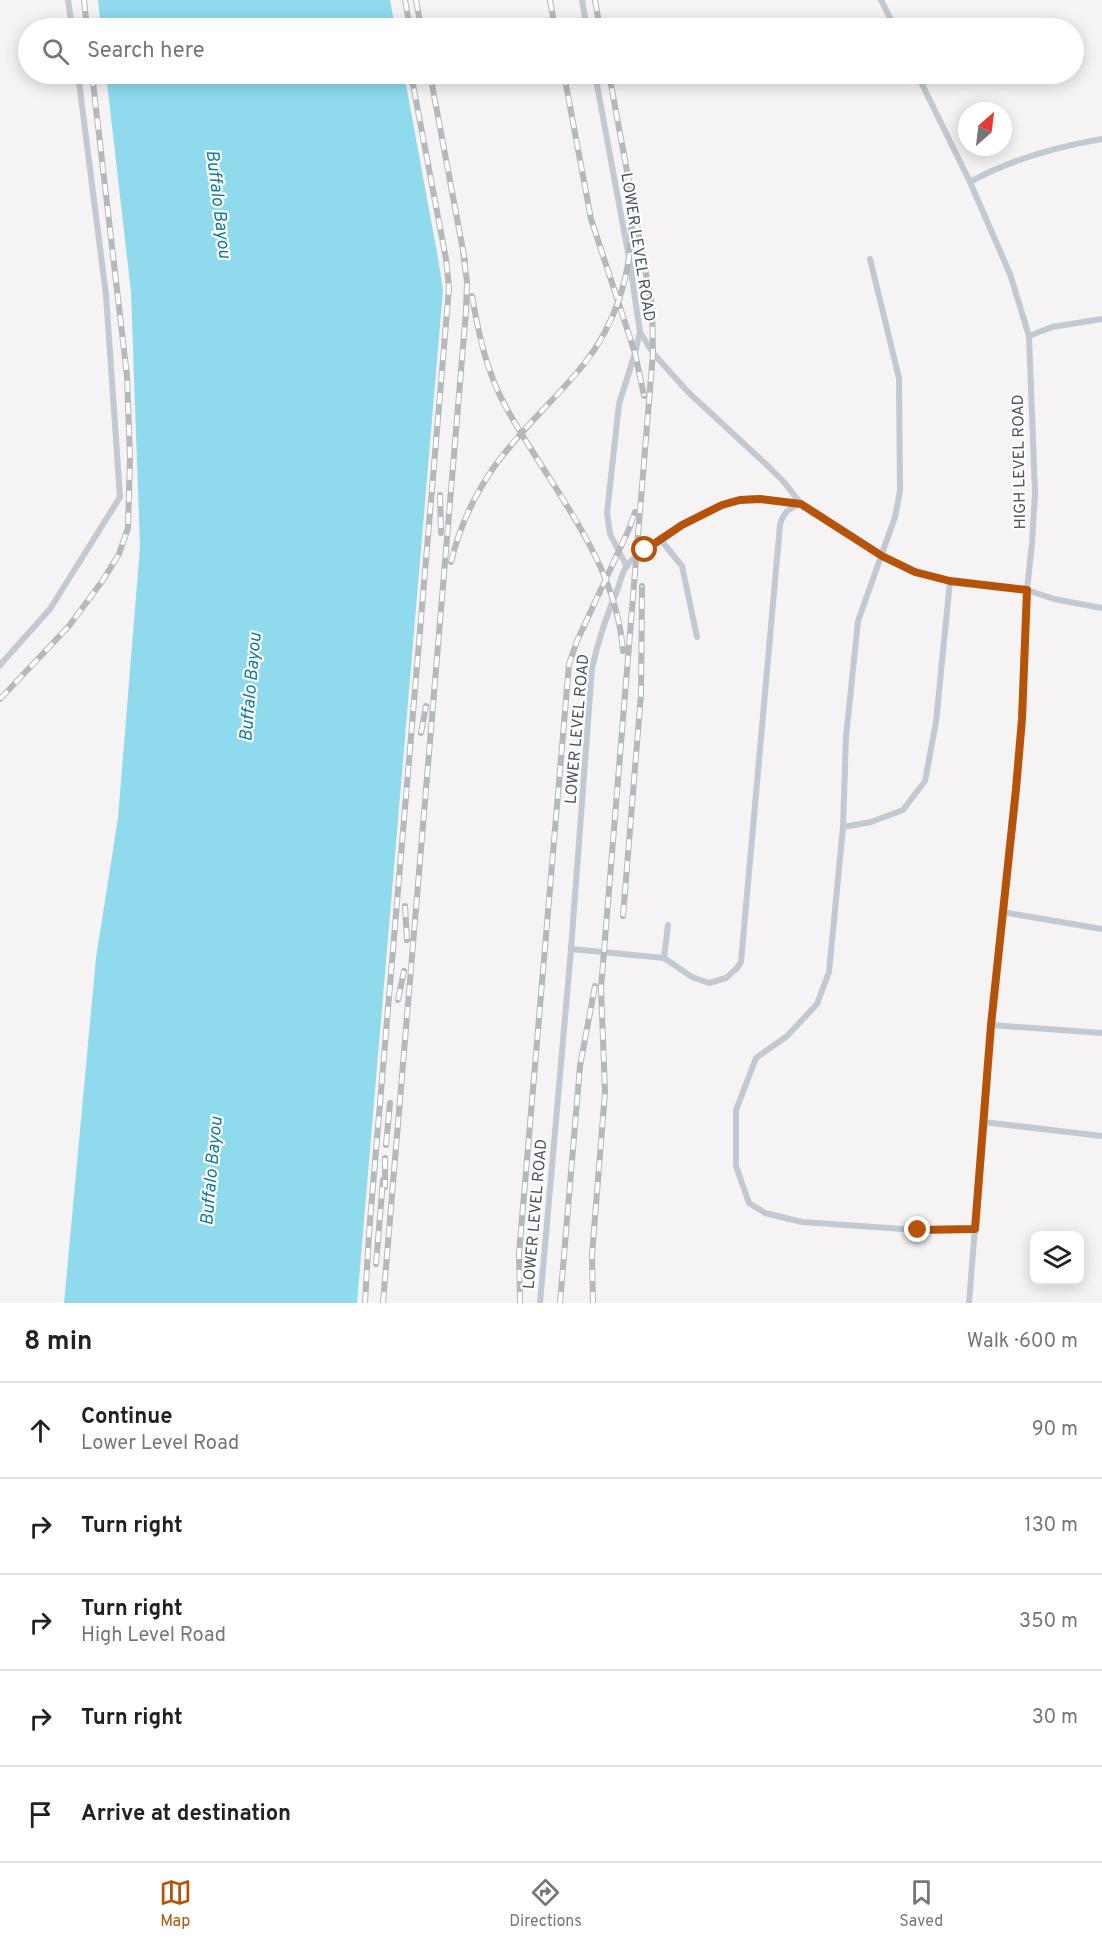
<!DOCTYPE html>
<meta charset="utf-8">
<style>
:root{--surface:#fff;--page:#f6f6f6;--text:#222;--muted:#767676;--line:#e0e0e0;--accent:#b45309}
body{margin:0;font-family:Overpass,sans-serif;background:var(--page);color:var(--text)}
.controls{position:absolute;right:18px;bottom:18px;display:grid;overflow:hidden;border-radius:12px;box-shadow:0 3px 15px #0003}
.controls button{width:54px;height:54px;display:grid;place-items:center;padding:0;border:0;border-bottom:2px solid var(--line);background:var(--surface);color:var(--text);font:30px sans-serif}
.compass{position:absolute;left:958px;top:102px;width:54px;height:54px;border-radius:50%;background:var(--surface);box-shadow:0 3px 15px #0003;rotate:28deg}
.stop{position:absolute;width:18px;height:18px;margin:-14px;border:4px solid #b45309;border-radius:50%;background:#fff}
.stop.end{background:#b45309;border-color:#fff;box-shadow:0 2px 6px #0008}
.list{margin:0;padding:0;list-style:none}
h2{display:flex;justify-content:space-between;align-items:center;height:78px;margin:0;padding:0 24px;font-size:26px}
h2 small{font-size:20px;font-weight:400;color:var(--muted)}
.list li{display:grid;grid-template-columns:39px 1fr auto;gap:18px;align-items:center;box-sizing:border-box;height:96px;padding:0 24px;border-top:2px solid var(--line)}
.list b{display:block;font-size:22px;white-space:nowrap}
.list p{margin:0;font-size:20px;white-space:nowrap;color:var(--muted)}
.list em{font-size:20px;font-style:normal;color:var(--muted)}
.icon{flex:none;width:33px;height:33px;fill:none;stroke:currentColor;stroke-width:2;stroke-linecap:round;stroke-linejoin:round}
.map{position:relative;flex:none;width:1102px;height:1303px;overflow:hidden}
.search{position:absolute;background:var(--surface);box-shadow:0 3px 15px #0003;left:18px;right:18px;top:18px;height:66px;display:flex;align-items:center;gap:15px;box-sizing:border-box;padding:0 21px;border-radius:33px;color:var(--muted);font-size:22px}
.sheet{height:558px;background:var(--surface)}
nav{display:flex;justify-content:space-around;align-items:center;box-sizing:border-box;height:84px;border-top:2px solid var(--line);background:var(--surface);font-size:16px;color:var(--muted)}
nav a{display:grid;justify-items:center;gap:3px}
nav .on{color:var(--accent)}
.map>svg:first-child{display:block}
.water{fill:#90daee}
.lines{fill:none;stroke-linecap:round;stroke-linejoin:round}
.lane{stroke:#c1cad2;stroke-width:6}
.rail-casing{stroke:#b5b8bd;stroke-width:6}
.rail{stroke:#fff;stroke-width:4;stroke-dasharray:11;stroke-linecap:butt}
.route{stroke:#b45309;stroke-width:8}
.labels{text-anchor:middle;stroke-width:4.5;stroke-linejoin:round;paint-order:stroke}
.street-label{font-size:16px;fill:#4a5661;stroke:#fff}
.water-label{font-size:18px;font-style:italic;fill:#0c7c9b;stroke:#fff}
</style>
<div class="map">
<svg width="1102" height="1303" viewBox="0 0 1102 1303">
<rect width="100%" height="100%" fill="#f5f3f3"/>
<g class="water">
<polygon points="98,0 390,0 395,28 101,28"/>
<polygon points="106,74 404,74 438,258 443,290 357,1303 64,1303 96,958 118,818 140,547 131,292"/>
</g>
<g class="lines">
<g class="lane">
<polyline points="68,0 72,28"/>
<polyline points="582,0 587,28"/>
<polyline points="881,0 895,28"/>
<polyline points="595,74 629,258 640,332 653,353 688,392 770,468 784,482 801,504 882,556 915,572 950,581 1027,590 1054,599 1102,608"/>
<polyline points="917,74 970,182 1010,274 1029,336 1035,493 1032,543 1027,590 1022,719 1016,789 991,1025 969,1303"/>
<path d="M970,182C1011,159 1056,147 1102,139"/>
<polyline points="870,259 899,378 900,491 895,517 858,621 846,737 843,827 829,972 817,1004 787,1036 756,1058 736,1110 736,1166 749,1203 765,1213 802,1222 918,1230 974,1229"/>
<polyline points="1029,336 1052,327 1102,319"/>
<polyline points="660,539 682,566 697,637"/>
<polyline points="627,567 610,534 607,513 619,404 635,353 640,332"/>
<polyline points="0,665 50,609 120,497 106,295 78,74"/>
<polyline points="843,827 871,822 903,810 925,781 936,722 950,581"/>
<polyline points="1002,912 1102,929"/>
<path d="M571,949L664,958L692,977L709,983L726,978L737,968L741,962L780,525C783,513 789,508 800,504"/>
<polyline points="664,958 668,925"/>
<polyline points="991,1025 1102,1033"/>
<polyline points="983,1122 1102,1136"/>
<path d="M540,1303L571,949L592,668C598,641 607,614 618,588C620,582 622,573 626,567C640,546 716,503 741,499C760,497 781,501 801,504"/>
</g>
<g class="rail-casing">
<g id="rail">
<polyline points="84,0 87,28"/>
<polyline points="405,0 410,28"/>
<polyline points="416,0 421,28"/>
<polyline points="550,0 555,28"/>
<polyline points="595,0 600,28"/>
<polyline points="430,74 465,261"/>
<polyline points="564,74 591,219 635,353 644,396"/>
<path d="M472,296C479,336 487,374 507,409C550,487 616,559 623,651"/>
<polyline points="440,495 441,533"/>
<path d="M451,562C459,528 474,496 494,467C520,430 556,399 584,364C615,325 632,273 631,224"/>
<polyline points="0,699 69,626 103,580 119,554 128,528 130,458 127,376 92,74"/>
<polyline points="421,733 426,706"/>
<polyline points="405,906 407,940"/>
<polyline points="623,916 641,694 642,586"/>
<polyline points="398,1000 404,971"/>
<polyline points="386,1145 390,1103"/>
<polyline points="385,1158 385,1187"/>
<polyline points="376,1264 383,1180"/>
<polyline points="365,1303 369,1233 449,288 446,259 411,74"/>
<polyline points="383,1303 466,311 467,282 463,252"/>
<polyline points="520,1303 519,1254 569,664 577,641 629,529 635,512"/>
<polyline points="560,1303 580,1066 595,986"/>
<polyline points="593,1303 592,1255 605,1092 601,988 650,389 653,353 652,306 609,74"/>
</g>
</g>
<use href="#rail" class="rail"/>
</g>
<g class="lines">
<polyline class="route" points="645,550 682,525 722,505 740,500 760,499 801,504 882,556 915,572 950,581 1027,590 1022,719 1016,789 991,1025 975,1229 918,1230"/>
</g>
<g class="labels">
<g class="street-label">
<text transform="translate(639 247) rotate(81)" y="6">LOWER LEVEL ROAD</text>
<text transform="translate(1018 462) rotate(-91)" y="6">HIGH LEVEL ROAD</text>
<text transform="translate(576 729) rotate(-85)" y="6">LOWER LEVEL ROAD</text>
<text transform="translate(534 1214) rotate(-85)" y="6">LOWER LEVEL ROAD</text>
</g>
<g class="water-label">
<text transform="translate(219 204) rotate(83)" y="6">Buffalo Bayou</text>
<text transform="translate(250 687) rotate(-85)" y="6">Buffalo Bayou</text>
<text transform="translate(211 1171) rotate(-85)" y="6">Buffalo Bayou</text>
</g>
</g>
</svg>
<div class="controls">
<button><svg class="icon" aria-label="layers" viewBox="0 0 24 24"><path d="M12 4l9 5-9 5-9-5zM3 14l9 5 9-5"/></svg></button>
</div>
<svg class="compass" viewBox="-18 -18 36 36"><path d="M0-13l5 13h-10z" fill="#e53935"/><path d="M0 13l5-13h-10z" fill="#767676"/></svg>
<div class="stop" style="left:645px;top:550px"></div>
<div class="stop end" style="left:918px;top:1230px"></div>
<div class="search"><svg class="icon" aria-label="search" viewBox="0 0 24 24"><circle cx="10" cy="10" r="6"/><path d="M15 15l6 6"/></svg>Search here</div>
</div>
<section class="sheet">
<h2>8 min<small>Walk · 600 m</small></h2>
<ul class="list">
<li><svg class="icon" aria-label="ahead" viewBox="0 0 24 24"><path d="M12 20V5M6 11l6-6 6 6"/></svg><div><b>Continue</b><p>Lower Level Road</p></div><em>90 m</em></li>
<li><svg class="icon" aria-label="right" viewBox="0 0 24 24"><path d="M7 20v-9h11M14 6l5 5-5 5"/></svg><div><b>Turn right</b></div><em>130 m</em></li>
<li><svg class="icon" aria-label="right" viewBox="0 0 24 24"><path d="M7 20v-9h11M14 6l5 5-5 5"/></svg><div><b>Turn right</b><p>High Level Road</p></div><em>350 m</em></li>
<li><svg class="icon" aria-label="right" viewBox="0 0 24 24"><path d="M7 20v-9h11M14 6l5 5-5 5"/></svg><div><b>Turn right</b></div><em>30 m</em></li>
<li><svg class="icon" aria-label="arrive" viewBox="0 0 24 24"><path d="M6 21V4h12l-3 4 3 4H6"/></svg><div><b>Arrive at destination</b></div></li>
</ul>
</section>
<nav>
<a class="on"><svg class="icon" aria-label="map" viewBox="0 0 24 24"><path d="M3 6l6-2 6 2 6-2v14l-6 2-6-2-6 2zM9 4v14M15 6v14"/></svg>Map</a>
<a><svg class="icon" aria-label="directions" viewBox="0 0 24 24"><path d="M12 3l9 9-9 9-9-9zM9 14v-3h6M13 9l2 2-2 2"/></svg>Directions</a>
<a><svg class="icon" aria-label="saved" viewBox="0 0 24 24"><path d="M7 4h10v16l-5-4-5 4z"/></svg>Saved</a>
</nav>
